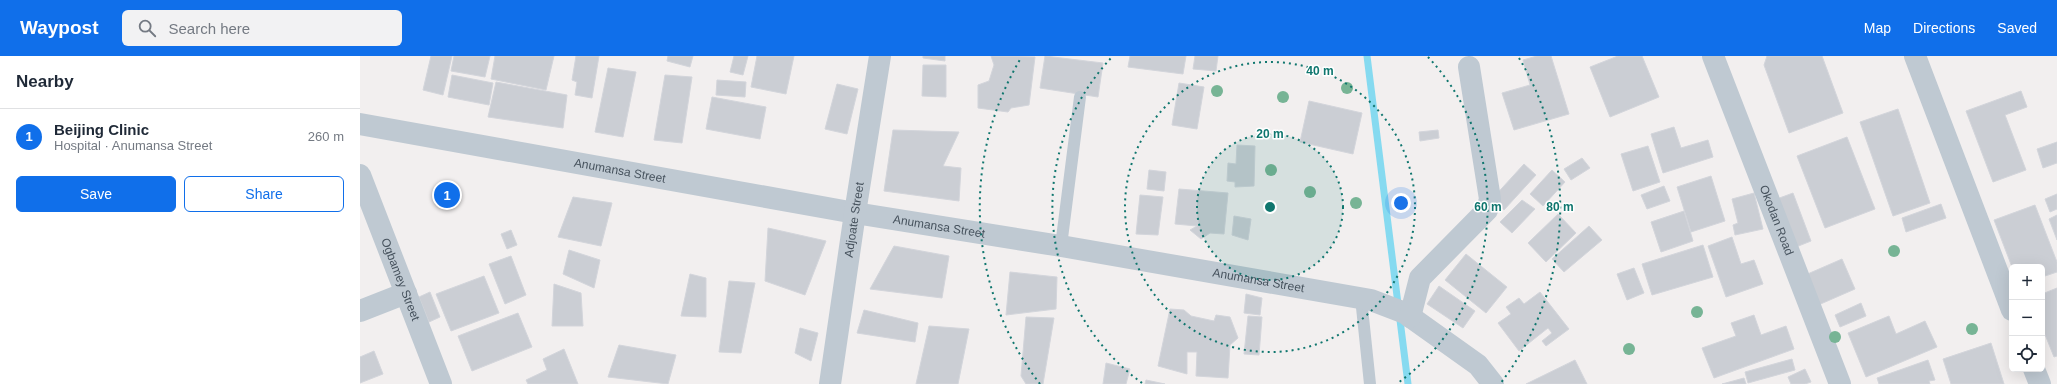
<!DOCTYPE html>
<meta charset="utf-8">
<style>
:root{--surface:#fff;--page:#f2f2f3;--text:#1f2937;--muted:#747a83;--line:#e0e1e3;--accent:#106fea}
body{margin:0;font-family:Helvetica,sans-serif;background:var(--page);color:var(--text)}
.controls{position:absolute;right:12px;bottom:12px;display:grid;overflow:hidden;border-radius:6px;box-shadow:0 4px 16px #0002}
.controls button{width:36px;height:36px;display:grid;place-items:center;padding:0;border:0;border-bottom:1px solid var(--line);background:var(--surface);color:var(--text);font:20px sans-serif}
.you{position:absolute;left:1041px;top:147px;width:14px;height:14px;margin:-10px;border:3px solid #fff;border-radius:50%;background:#1a73e8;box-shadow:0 0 0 6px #1a73e833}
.badge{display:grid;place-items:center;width:26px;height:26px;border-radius:50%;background:var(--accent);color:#fff;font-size:13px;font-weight:700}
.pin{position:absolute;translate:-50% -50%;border:2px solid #fff;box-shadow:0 1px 4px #0006}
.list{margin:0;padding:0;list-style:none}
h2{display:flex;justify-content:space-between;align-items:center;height:52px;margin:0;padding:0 16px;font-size:17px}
h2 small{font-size:13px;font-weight:400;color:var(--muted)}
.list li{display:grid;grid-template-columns:26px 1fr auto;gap:12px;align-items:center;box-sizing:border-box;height:56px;padding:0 16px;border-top:1px solid var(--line)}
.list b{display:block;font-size:15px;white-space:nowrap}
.list p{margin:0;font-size:13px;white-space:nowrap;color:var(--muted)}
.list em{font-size:13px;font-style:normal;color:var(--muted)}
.actions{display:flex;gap:8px;padding:12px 16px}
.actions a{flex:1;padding:9px 0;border:1px solid var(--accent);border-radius:6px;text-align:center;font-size:14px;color:var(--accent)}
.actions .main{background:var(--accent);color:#fff}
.icon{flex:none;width:22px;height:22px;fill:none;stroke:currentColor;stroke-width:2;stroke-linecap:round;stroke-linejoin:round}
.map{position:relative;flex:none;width:1697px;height:328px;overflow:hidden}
header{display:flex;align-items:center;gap:24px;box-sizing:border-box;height:56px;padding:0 20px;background:var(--accent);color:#fff}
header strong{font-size:19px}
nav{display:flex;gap:22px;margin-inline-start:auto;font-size:14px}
.search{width:280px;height:36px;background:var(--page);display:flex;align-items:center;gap:10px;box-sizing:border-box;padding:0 14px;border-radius:6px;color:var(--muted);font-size:15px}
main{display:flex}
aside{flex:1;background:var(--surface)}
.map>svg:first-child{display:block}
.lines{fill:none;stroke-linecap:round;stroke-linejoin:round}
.stream{stroke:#86daf0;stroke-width:7}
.building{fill:#cbced4;stroke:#d3d5db}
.service{stroke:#bfc9d2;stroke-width:12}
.minor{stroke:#bfc9d2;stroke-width:22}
.tree{fill:#77b495}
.ring{fill:none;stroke:#0f766e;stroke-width:2;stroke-dasharray:2 4}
.labels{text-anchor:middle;stroke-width:3;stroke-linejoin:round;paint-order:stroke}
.street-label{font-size:12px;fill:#46525d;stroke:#fff}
.centre{fill:#0f766e;stroke:#fff;stroke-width:2}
.ring-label{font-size:12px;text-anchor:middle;font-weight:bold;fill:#0f766e;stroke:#fff;stroke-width:3;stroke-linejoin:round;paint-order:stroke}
</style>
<header>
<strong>Waypost</strong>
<div class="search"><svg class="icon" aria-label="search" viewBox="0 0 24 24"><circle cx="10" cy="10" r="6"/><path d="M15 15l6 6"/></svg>Search here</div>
<nav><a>Map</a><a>Directions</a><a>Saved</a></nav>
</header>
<main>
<aside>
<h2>Nearby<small></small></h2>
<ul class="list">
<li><span class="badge">1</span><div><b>Beijing Clinic</b><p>Hospital · Anumansa Street</p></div><em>260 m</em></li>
</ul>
<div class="actions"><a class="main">Save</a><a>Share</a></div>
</aside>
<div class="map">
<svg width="1697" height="328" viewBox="0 0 1697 328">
<rect width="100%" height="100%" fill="#f2efef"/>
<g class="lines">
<polyline class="stream" points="1007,0 1048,328"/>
</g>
<g class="building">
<polygon points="71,0 92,0 83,39 63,34"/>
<polygon points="94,0 130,0 125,21 91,15"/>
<polygon points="135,0 194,0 186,34 131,23"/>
<polygon points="216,0 239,0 232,42 215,39 217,26 212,24"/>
<polygon points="308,0 333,0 330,11 307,5"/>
<polygon points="374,0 388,0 383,19 370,16"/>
<polygon points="397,0 434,0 426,38 391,31"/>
<polygon points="563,0 585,0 585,5 563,2"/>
<polygon points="631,0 675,1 669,49 651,52 648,56 618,52 618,29 629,25 634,9"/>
<polygon points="685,0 743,7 738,41 680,32"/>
<polygon points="770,0 826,0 823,18 768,11"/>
<polygon points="835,0 858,0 856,15 833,13"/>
<polygon points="1177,0 1191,0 1209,58 1154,74 1142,37 1170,29 1163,4"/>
<polygon points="1258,0 1282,0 1299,41 1250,61 1230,11"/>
<polygon points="1407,0 1462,0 1483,57 1429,77 1404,9"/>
<polygon points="563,9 586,9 586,41 562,40"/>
<polygon points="248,12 276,16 263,81 235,76"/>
<polygon points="92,19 133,27 129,49 88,41"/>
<polygon points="305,19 332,21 322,87 294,84"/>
<polygon points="357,24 386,26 385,41 356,39"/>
<polygon points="136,26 207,39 203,72 128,61"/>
<polygon points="819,27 844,31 837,73 812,69"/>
<polygon points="477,28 498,33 487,78 465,73"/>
<polygon points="1661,35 1667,51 1645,59 1666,114 1633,126 1606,55"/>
<polygon points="352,41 406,51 400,83 346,73"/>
<polygon points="949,45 1002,57 993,98 940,86"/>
<polygon points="1538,53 1570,147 1533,160 1500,66"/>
<polygon points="1314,71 1321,92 1348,84 1353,101 1303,117 1291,78"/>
<polygon points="533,74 599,76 583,110 601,112 599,145 524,135"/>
<polygon points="1078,74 1079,82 1060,85 1059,76"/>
<polygon points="1487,81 1515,153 1465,172 1437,100"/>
<polygon points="1697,86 1697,107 1683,112 1677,93"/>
<polygon points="877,89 895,90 894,130 875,131 875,126 867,125 868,107 876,108"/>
<polygon points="1288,90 1300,126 1273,135 1261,98"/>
<polygon points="1222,102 1230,112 1211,124 1204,113"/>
<polygon points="1164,108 1176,119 1144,154 1132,143"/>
<polygon points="789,114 806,116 804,135 787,133"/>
<polygon points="1192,114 1205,126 1183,150 1170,138"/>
<polygon points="1351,120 1365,165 1331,176 1317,131"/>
<polygon points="1304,130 1310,145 1287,153 1281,139"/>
<polygon points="819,133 868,137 864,178 850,177 841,183 830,174 837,170 815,168"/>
<polygon points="1394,137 1403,173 1375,179 1373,169 1378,167 1372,143"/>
<polygon points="1433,137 1451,185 1431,193 1414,144"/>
<polygon points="1697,138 1697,153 1690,156 1685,143"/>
<polygon points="780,139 803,141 798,179 776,178"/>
<polygon points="213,141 252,147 241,190 198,181"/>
<polygon points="1162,144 1175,153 1152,177 1140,166"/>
<polygon points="1581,148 1586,162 1546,176 1542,162"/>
<polygon points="1675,149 1697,206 1697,216 1682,221 1682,211 1652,211 1634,164"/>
<polygon points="1324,155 1333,185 1301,196 1291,166"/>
<polygon points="1198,158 1216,177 1186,206 1168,187"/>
<polygon points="1697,159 1697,184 1689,163"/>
<polygon points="874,160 891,163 888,184 872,179"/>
<polygon points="1229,170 1242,184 1204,216 1192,203"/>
<polygon points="408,172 466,185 445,239 405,225"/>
<polygon points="151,174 157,189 147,193 141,178"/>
<polygon points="1372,181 1381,208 1394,204 1403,228 1366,241 1348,190"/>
<polygon points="1343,189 1353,221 1292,239 1282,208"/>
<polygon points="534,190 589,200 582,242 510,233"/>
<polygon points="209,194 240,204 234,232 203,218"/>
<polygon points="1106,198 1147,231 1126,257 1085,224"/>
<polygon points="151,200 166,239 145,248 129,208"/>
<polygon points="1482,203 1495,233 1456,250 1443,220"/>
<polygon points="1274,212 1284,237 1267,244 1257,218"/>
<polygon points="650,216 697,221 696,253 646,259"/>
<polygon points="330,218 346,222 346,261 321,260"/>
<polygon points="124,220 139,257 91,275 76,238"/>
<polygon points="369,225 395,227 381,297 359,296"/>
<polygon points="194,228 221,237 223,270 192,270"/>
<polygon points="1079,230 1115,255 1103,272 1067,248"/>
<polygon points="1697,232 1697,300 1694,301 1682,271 1682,238"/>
<polygon points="70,236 80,261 69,266 59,241"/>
<polygon points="1180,236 1209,273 1186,290 1182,285 1192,277 1188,272 1159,295 1138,267 1151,258 1146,251 1159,242 1164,248"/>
<polygon points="886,238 902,242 900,259 884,257"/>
<polygon points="1501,247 1506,260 1480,271 1475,259"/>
<polygon points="810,253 824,254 831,260 854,265 856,259 870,261 878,282 870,289 868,322 836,320 837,296 827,296 827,318 798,310"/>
<polygon points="504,254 558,267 555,286 497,277"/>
<polygon points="158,257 172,291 112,315 98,280"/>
<polygon points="1394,259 1401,279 1426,270 1434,293 1354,322 1342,292 1376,280 1371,267"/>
<polygon points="888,260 902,261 899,299 884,298"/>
<polygon points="1529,260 1536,278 1565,265 1577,291 1506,321 1488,277"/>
<polygon points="666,261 694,262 683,328 666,328 661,320"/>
<polygon points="569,270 609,273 598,328 556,328"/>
<polygon points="440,272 458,277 451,305 435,297"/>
<polygon points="1631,287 1644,328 1591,328 1583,303"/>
<polygon points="259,289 316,299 308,328 248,321"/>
<polygon points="204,293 218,328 168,328 166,324 187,314 183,303"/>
<polygon points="14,295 23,318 0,327 0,301"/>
<polygon points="1432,303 1435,314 1388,327 1385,316"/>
<polygon points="1215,304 1227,328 1166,328"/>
<polygon points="1568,304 1575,324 1569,325 1570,328 1519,328 1517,322"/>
<polygon points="746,307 770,313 766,328 743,328"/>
<polygon points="1445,313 1451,326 1445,328 1431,328 1428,321"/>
<polygon points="1384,322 1386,328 1362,328"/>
<polygon points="786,324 805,328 785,328"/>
</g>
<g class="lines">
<g class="service">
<polyline points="701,190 720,41"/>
<polyline points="1001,242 1010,328"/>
</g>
<g class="minor">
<path id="s1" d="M1353,0L1480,328"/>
<polyline points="1555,0 1652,254"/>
<path id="s2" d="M0,68L495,157L701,190L1011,244L1045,257L1118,309L1133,328"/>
<path id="s3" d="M0,119L81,328"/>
<polyline points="0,255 46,237"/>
<polyline points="1050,261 1060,222 1127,154 1130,143 1109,11"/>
<polyline points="1674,313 1680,328"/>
<path id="s4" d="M470,328L495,157L520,0"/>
</g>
</g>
<g class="tree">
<circle cx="987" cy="32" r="6"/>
<circle cx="857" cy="35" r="6"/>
<circle cx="923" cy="41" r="6"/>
<circle cx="911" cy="114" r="6"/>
<circle cx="950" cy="136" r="6"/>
<circle cx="996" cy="147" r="6"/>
<circle cx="1534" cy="195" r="6"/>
<circle cx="1337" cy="256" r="6"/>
<circle cx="1612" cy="273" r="6"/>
<circle cx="1475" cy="281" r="6"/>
<circle cx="1269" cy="293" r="6"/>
</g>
<circle cx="910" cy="151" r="73" fill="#0f766e" fill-opacity=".12"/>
<g class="ring">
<circle cx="910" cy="151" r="73"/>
<circle cx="910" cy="151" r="145"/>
<path d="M782 327A218 218 0 0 1 752 1M1068 1A218 218 0 0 1 1038 327"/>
<path d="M680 328A290 290 0 0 1 661 2M1159 2A290 290 0 0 1 1140 328"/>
</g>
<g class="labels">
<g class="street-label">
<text dy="4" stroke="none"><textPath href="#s2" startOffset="264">Anumansa Street</textPath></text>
<text dy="4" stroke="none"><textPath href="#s4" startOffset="166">Adjoate Street</textPath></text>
<text dy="4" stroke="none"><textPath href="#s1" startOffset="176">Okodan Road</textPath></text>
<text dy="4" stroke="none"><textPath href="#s2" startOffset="588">Anumansa Street</textPath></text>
<text dy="4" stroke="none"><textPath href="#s3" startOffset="112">Ogbamey Street</textPath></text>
<text dy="4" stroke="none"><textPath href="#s2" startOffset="912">Anumansa Street</textPath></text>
</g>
</g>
<circle cx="910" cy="151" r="6" class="centre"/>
<g class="ring-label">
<text x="960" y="19">40 m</text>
<text x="910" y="82">20 m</text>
<text x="1128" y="155">60 m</text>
<text x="1200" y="155">80 m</text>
</g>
</svg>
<div class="controls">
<button>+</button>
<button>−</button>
<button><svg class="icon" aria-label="locate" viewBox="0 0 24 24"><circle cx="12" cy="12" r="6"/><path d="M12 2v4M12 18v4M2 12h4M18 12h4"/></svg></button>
</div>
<div class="you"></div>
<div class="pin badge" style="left:87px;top:139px">1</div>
</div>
</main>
